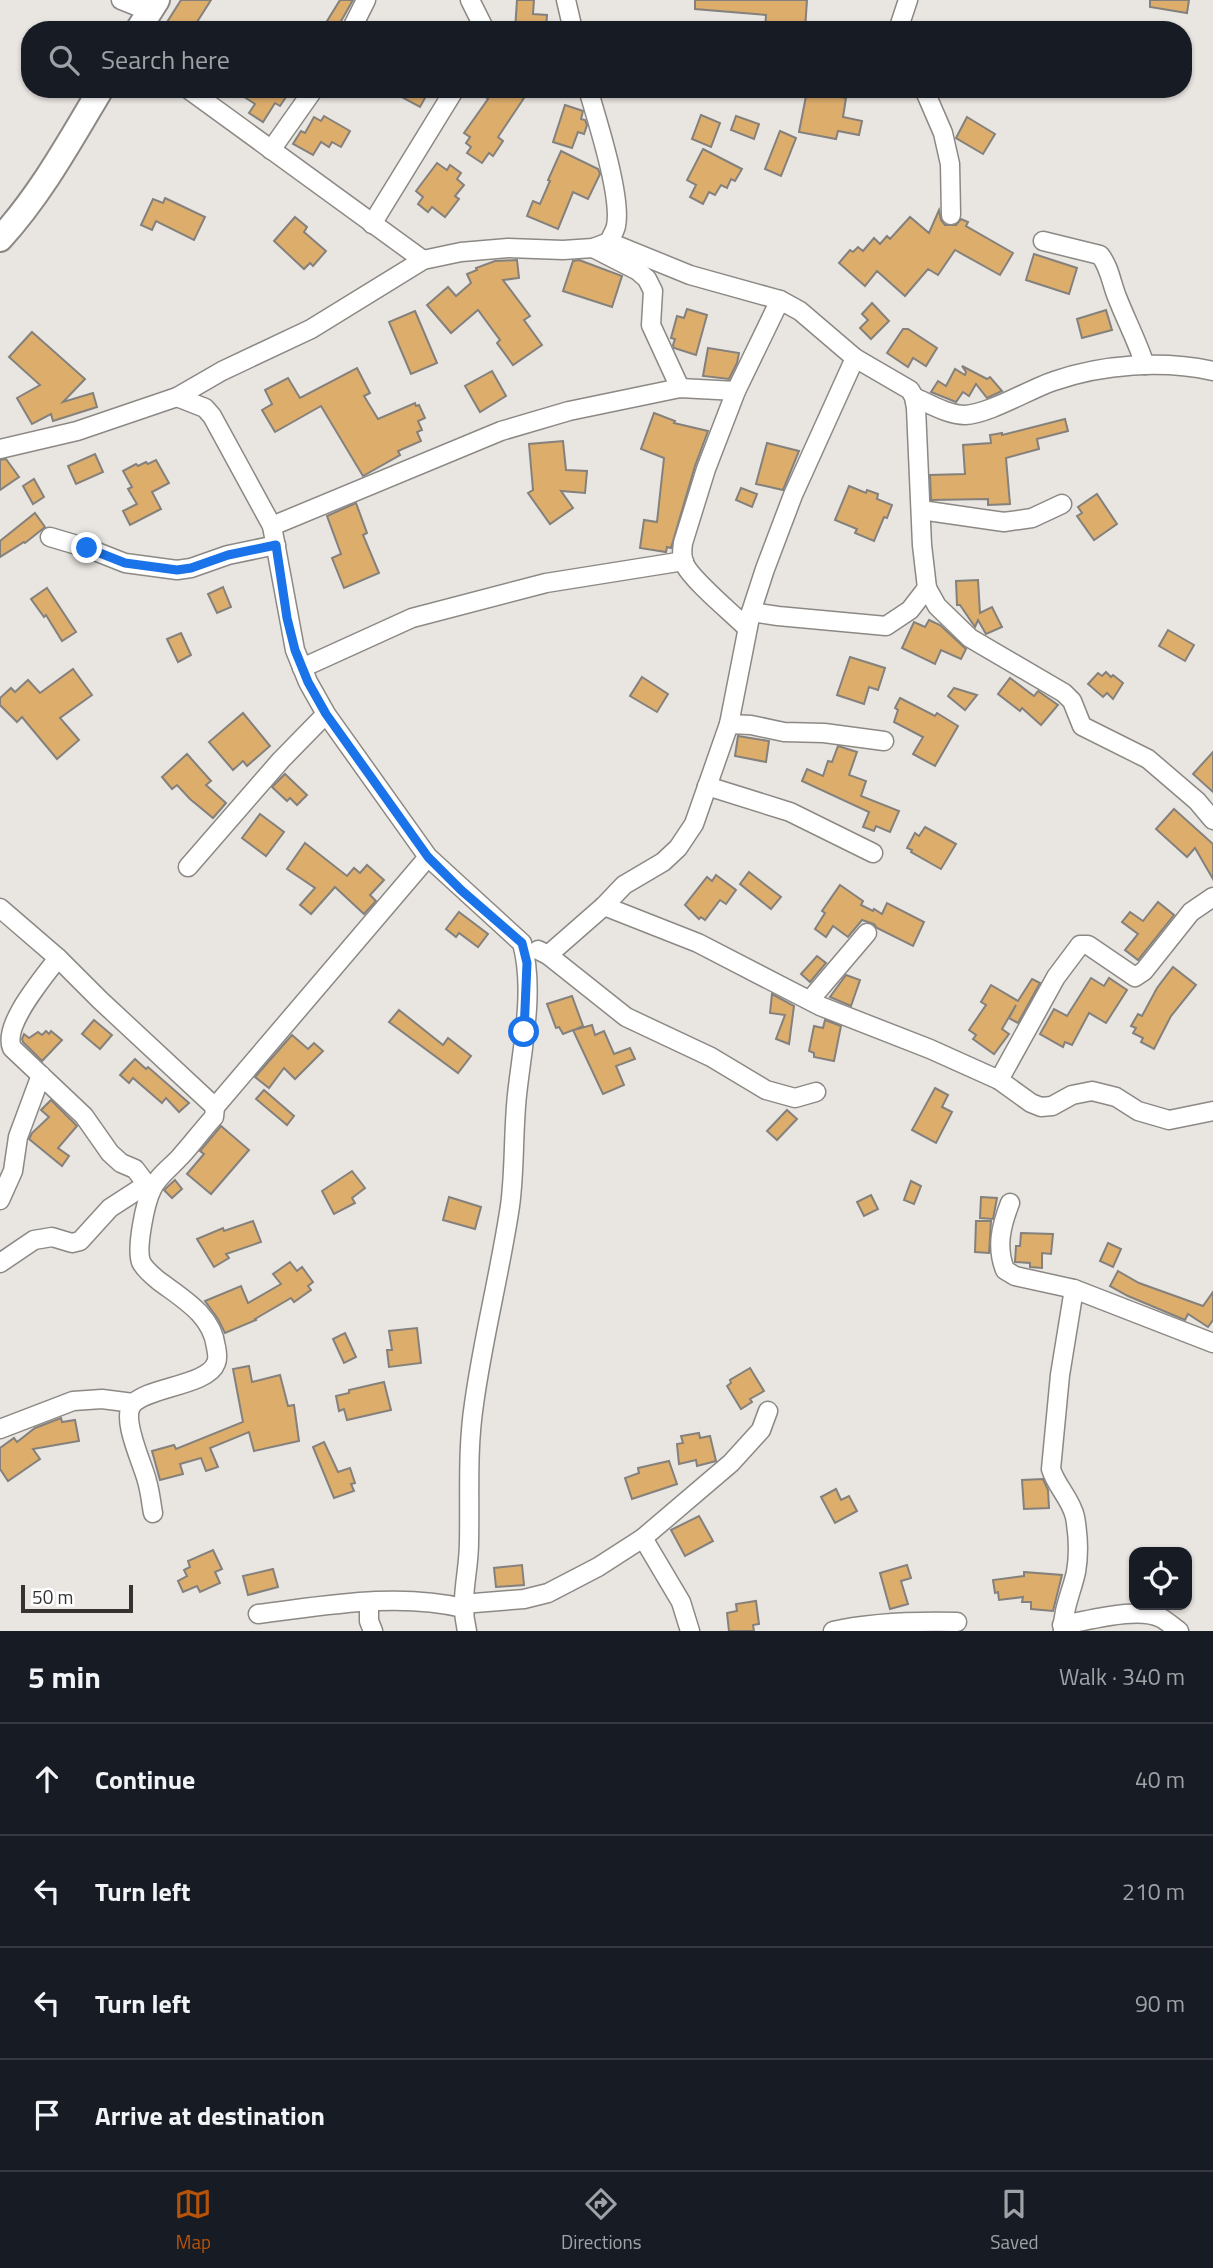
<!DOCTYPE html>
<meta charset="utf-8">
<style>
:root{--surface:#171b24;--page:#20242c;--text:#f1f3f6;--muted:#9ea1a6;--line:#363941;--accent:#b45309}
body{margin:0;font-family:"Titillium Web",sans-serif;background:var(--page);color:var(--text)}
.controls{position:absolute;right:21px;bottom:21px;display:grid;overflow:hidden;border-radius:14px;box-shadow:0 2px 5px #0004}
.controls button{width:63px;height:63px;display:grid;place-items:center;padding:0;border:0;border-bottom:2px solid var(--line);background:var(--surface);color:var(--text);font:35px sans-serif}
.scale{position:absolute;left:21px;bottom:18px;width:112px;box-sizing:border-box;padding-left:7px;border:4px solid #353332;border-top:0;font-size:19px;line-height:24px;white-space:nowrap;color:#353332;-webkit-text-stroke:5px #fff;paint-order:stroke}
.stop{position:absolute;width:21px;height:21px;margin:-16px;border:5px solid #1a73e8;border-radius:50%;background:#fff}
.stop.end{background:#1a73e8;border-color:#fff;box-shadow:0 2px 7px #0008}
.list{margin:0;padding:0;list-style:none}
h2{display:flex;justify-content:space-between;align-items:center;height:91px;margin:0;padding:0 28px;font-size:30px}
h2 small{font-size:23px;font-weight:400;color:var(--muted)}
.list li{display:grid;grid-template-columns:46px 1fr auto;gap:21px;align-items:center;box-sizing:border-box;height:112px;padding:0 28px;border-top:2px solid var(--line)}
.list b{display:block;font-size:26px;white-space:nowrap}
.list em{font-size:23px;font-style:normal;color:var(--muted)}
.icon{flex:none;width:38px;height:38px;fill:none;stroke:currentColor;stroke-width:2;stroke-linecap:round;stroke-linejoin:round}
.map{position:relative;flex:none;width:1213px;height:1631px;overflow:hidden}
.search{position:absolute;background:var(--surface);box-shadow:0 2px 5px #0004;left:21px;right:21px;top:21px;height:77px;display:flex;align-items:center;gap:18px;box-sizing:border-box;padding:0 24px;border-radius:28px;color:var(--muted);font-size:26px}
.sheet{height:539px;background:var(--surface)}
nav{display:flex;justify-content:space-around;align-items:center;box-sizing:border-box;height:98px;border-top:2px solid var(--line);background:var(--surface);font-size:19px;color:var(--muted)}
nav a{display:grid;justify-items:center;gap:4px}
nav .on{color:var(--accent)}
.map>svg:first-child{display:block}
.building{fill:#ddad6c;stroke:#84817d;stroke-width:2}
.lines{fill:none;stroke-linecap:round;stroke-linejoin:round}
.street-casing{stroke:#8c8985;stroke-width:21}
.secondary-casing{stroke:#8c8985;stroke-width:28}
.street{stroke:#fff;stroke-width:18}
.secondary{stroke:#fff;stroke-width:24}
.route{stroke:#1a73e8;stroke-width:9}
</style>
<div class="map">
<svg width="1213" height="1631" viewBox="0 0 1213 1631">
<rect width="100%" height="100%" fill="#e9e5e1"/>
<g class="building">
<polygon points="181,0 211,0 192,30 162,30"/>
<polygon points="340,0 353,0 336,30 330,30 324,26"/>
<polygon points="517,0 534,0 533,14 547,15 546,30 515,30"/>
<polygon points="695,0 807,0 805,30 765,30 766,15 695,9"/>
<polygon points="1150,0 1189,0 1187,13 1150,7"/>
<polygon points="232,89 282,89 288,94 280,106 275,103 263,122 249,113 255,104"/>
<polygon points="387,89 430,89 420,107"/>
<polygon points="491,89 530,89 498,137 503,141 493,156 489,153 482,163 467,153 471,147 466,143 470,137 464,133 488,99 486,97"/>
<polygon points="807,91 846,98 843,117 862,121 859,135 838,131 836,139 799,132"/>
<polygon points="565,105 583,111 581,119 585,120 587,125 584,134 578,132 572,148 553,142"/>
<polygon points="701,115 720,123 711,147 692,139"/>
<polygon points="324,116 350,131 341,147 332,142 329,147 321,142 313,155 293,144 301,131 305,133 314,117 321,121"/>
<polygon points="736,116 759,124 754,139 731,130"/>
<polygon points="967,117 995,134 983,154 956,138"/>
<polygon points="780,131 796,138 781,176 765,169"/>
<polygon points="703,149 742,169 735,181 731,179 727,188 721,185 715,195 709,192 703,204 690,197 696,185 687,180"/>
<polygon points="561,151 598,169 600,174 588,199 573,192 558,229 527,216 533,201 540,204 550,181 548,180"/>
<polygon points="437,163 447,170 450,165 461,173 457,179 464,185 455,196 459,199 445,217 432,207 428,212 418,204 423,197 416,191"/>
<polygon points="165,198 205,217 194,240 156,221 152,230 141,225 153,199 163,203"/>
<polygon points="939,210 941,220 945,225 956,225 961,219 968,222 966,226 1013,253 1000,275 955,250 938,275 928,269 905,296 877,271 865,286 839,263 850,250 853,252 858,247 863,251 874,238 880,244 887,236 890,239 910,217 929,233"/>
<polygon points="295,217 307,227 304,232 326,251 313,266 310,263 304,269 274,241"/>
<polygon points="1034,254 1077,268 1069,294 1026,280"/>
<polygon points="517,260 519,278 503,280 530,316 524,320 542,345 513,365 497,343 500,340 478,310 451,333 427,305 448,287 456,296 471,283 467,274 477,270 476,268 495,261"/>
<polygon points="579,260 622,276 612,307 563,291 573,261"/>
<polygon points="872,303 889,321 871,339 860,328 868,320 862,314"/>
<polygon points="687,309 707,315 696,355 674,348 673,345 675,339 671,338 677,316 684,318"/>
<polygon points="1106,310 1112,330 1082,338 1077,319"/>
<polygon points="415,311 437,363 411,374 389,322"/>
<polygon points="903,329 908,329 937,348 926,366 913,358 908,367 887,353"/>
<polygon points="32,332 85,379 63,402 93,393 97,407 53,421 51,414 32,424 17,398 40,385 9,357"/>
<polygon points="708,348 739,353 737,363 729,379 703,376"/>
<polygon points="962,366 987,379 990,377 1002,391 987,398 976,384 969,396 963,392 956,402 931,392 938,381 946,386 955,369 965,375 966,372"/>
<polygon points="357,368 370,393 364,396 378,419 415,403 416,406 419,405 425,418 418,421 422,430 417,432 421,441 398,451 400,455 363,476 321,406 275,432 262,410 272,404 265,390 288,378 300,398"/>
<polygon points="492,371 506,396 480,412 465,386"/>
<polygon points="654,413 675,421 674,423 708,431 695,466 671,548 667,547 666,552 640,548 644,520 657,522 664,458 641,449"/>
<polygon points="1065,419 1068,431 1037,439 1039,449 1006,458 1010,504 988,505 988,499 931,500 930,475 965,474 963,445 991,443 990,435 1002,433 1002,435"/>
<polygon points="563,441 566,470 587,471 585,493 561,491 573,508 550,524 528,493 533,490 529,444"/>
<polygon points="767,443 799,451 783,490 756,484"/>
<polygon points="95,454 103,472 76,484 68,466"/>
<polygon points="6,459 19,477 0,490 0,460"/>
<polygon points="156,460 169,483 152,492 161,509 130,525 123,511 137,504 128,489 132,487 123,471 136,464 138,466 146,462 148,464"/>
<polygon points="34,479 44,497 33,504 23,486"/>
<polygon points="849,486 866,493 867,490 878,494 877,499 892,505 887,518 884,517 874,541 855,533 857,529 835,520"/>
<polygon points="741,488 757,494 752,507 736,500"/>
<polygon points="1097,494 1117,524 1094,540 1077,516 1082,513 1078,507"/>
<polygon points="356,503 367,533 363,535 379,573 344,588 332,558 341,554 327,516"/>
<polygon points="35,513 45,527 25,543 24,542 0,557 0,541"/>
<polygon points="978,580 980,613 992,607 1002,627 986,634 978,620 975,627 960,605 957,605 956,581"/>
<polygon points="223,587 231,607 217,613 208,594"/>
<polygon points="47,588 76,632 62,641 46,615 44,617 31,599"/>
<polygon points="929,620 940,625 966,649 961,659 941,650 935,664 902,648 914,622 925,627"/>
<polygon points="1168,630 1194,645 1185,661 1159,646"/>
<polygon points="181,633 191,655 178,662 167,639"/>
<polygon points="850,657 885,668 878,690 869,687 864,704 837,695"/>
<polygon points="73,669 92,695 60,718 79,740 57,759 22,717 17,722 0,705 0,698 11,688 15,692 28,680 40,693"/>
<polygon points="1106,672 1111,677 1113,675 1123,683 1113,699 1107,693 1103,697 1088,684 1098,673 1102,676"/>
<polygon points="642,677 668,694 657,712 630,696"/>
<polygon points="1010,678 1034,696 1038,691 1058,705 1041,725 1022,708 1020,711 998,694"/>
<polygon points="954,688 977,695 965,710 948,696"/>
<polygon points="900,698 935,716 937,713 958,726 935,766 913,754 923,737 894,722 898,710 895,708"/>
<polygon points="243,713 270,746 247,766 243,761 233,770 209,742"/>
<polygon points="738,736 769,741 766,762 735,756"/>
<polygon points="838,746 857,752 849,775 866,781 861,796 899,811 890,832 876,826 874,831 863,827 869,812 802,781 807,769 823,776 828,761 832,762"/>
<polygon points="1213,752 1213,792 1193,774"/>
<polygon points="187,754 211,781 206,785 226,803 213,818 190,799 177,785 172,789 162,777"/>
<polygon points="285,774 307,795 297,805 290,798 287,801 272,787"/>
<polygon points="1174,809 1213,844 1213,879 1195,848 1187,857 1156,829"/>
<polygon points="260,814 284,832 266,856 242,838"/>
<polygon points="925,827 956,844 941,869 911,852 912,850 907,848 915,833 919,836"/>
<polygon points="305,843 347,876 354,868 360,873 367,865 384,880 370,895 376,901 364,914 335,887 311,914 300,905 315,888 287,869"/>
<polygon points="749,872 781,897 771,909 740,884"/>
<polygon points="716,875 736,890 726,904 720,900 705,920 701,917 699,919 685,905 707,877 712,881"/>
<polygon points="840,885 863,901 861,905 873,911 874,909 882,914 887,903 924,922 913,946 877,928 874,924 862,920 848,937 833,926 826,937 815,929 825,913 822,911"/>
<polygon points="1158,902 1174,915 1138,960 1125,950 1138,934 1122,922 1130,912 1143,921"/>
<polygon points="459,912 488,934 478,947 459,933 456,937 446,929"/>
<polygon points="817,956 826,963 810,982 801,974"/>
<polygon points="1173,967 1196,985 1171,1016 1154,1049 1141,1042 1143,1038 1133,1033 1136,1028 1131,1026 1138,1014 1142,1016 1157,988"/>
<polygon points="846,975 860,980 851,1006 830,997"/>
<polygon points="1091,978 1104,986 1109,978 1127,990 1106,1023 1089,1013 1072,1045 1065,1042 1063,1047 1040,1034 1054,1009 1067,1016"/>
<polygon points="1032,979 1040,983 1018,1023 1009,1018 1016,1005 1002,1029 1009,1034 994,1054 973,1039 976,1035 969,1030 986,1005 981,1002 991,985 1018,1001"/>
<polygon points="772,994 794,1006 789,1044 776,1039 785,1015 770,1013"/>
<polygon points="572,996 583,1026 574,1030 592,1025 595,1035 604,1031 614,1054 630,1048 635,1059 616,1066 624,1085 603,1094 573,1030 563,1034 559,1027 556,1028 547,1004"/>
<polygon points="399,1010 443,1045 448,1038 471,1056 458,1073 389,1022"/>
<polygon points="94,1020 112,1035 100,1049 82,1034"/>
<polygon points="825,1020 841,1026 834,1061 814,1057 814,1053 809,1051 814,1026 823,1028"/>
<polygon points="46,1031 49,1034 51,1031 62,1040 42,1061 23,1042 22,1039 24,1034 29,1038 38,1032 42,1035"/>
<polygon points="292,1035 308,1049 314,1043 323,1051 295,1079 284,1068 269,1088 255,1077"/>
<polygon points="135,1059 146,1069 148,1067 189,1103 179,1112 166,1098 162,1103 133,1078 129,1083 120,1075"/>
<polygon points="935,1088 948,1095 942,1107 952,1112 936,1143 912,1130"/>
<polygon points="264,1090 294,1116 287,1125 256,1099"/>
<polygon points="51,1100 77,1126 58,1148 69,1156 62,1166 29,1139 32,1133 49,1117 41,1110"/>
<polygon points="787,1110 797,1119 777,1140 767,1131"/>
<polygon points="221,1126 249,1150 211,1194 187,1174 204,1154 200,1151"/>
<polygon points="352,1171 365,1188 352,1198 355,1203 334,1214 322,1191"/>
<polygon points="175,1180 182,1189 172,1198 164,1190"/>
<polygon points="911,1181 921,1186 914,1204 904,1200"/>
<polygon points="871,1195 878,1209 864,1216 857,1202"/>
<polygon points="449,1197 481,1207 475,1229 443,1220"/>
<polygon points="981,1197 997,1198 993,1219 980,1218"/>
<polygon points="253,1221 261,1242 226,1254 229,1258 214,1267 197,1239 223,1228 224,1231"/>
<polygon points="976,1221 991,1221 989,1253 975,1252"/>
<polygon points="1021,1233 1053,1234 1051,1254 1042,1253 1042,1268 1030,1267 1030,1263 1015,1262 1016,1246 1020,1246"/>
<polygon points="1108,1243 1121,1249 1113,1267 1100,1261"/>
<polygon points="290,1262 297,1271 302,1267 313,1282 308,1286 311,1290 294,1302 291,1298 255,1319 256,1320 225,1333 218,1319 205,1301 241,1286 248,1303 281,1284 273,1274"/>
<polygon points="1118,1271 1139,1283 1203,1306 1213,1292 1213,1320 1208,1327 1188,1314 1185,1320 1128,1296 1110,1286"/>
<polygon points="417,1328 421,1363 389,1367 387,1350 392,1350 389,1331"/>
<polygon points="345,1333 356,1357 344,1363 333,1339"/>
<polygon points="249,1366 252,1382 280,1375 288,1406 294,1405 299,1441 254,1451 249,1432 210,1448 218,1467 206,1471 201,1458 180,1464 183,1474 160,1480 152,1451 174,1445 176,1449 243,1422 233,1369"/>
<polygon points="750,1368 764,1391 750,1399 752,1402 741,1409 727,1386 731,1383 730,1380"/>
<polygon points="384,1382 391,1410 347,1420 344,1409 339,1411 336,1396 349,1393 349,1390"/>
<polygon points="61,1418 62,1422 75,1420 79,1441 33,1449 40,1459 8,1481 0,1469 0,1448 14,1438 17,1442 35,1428"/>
<polygon points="699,1433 700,1438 710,1436 716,1461 697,1466 696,1460 679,1464 677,1444 683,1443 681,1436"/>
<polygon points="324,1442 338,1472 350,1468 355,1483 351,1484 354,1491 334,1498 313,1447"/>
<polygon points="669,1461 677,1484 632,1499 625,1478 639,1473 638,1468"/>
<polygon points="1043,1479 1048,1490 1049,1508 1024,1509 1022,1480"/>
<polygon points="836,1489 841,1500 849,1496 857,1511 835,1523 821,1497"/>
<polygon points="699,1516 713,1541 685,1556 671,1530"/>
<polygon points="213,1550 222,1569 215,1572 220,1583 200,1592 197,1586 183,1592 178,1581 187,1576 184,1570 190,1567 188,1561"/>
<polygon points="522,1565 524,1585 496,1587 494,1568"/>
<polygon points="907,1565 911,1578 901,1581 908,1604 890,1609 880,1573"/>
<polygon points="273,1569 278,1587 248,1595 243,1576"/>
<polygon points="1024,1572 1062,1575 1053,1611 1031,1609 1031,1602 1022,1602 1023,1597 999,1600 998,1592 995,1593 993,1580 1024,1576"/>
<polygon points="756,1601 759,1624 753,1625 754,1631 729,1631 727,1613 737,1611 736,1604"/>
</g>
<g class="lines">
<g class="street-casing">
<g id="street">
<polyline points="121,0 151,12"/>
<polyline points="470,0 485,30"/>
<polyline points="566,0 573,30"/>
<polyline points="351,30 366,0"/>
<polyline points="900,30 900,24 908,0"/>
<polyline points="188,89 423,260"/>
<polyline points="924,89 943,133 950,164 951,215"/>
<polyline points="271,150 314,89"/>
<polyline points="372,224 455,89"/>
<path d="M1043,241L1100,255C1110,268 1111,282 1117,297C1126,320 1137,341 1145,365"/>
<polyline points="609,242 690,275 780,300 800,311 855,358 910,390 914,397 916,408 922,545 927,588 937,606 970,638 1064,693 1072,701 1082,726 1148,759 1197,801 1213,820"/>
<polyline points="593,248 638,271 647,279 653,291 651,325 680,388"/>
<path d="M177,397L205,408L212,416L272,526L295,650L308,682L326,714L428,857L522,943C535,990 522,1048 517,1095C513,1133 515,1169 510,1206C500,1273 483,1338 474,1404C467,1450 470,1496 469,1542C469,1574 459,1598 467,1631"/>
<path d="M914,397C930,404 948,415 965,415C989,414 1030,389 1054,381C1103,364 1163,360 1213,371"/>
<path d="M0,449L77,431L177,397L222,371L311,329L423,260L461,252L508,248L563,250L593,248L609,242C611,237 615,231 616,226C622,197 597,120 588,89"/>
<polyline points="921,510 1004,522 1032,518 1062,504"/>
<polyline points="272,526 501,431 569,411 680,388 736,391"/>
<polyline points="50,537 87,548 125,563 177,570 191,568 228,555 276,545"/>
<polyline points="751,612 778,616 886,626 910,610 927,588"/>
<path d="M747,628C732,613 693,581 685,565C681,558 682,551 683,543L706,469L736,391L780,300"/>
<polyline points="302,668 412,618 546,583 684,561"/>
<polyline points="729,724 751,725 784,732 824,733 884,741"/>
<polyline points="707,786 790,812 873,853"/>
<polyline points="188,867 281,760 326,714"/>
<polyline points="604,906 698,943 820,1006 930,1049 999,1080 1031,1103 1041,1107 1052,1106 1072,1095 1092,1091 1116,1097 1138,1111 1169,1120 1213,1111"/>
<path d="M0,908L58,958L100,1000L215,1107L214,1117C202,1130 192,1144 180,1157C171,1167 157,1177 152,1189C145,1203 136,1248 141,1262C145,1270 153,1276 159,1281C183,1299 212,1315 216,1347C217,1352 218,1359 216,1363C208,1386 145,1387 132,1405C121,1420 143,1464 147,1481C150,1491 151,1502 153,1513"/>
<polyline points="538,950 548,955 626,1017 711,1057 766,1090 795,1098 816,1092"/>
<polyline points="548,955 604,906 624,885 663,862 678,848 694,824 729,724 751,612 765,569 793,495 855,358"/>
<path d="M58,958C44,977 2,1025 12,1048L84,1116L110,1153L121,1163L135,1169L151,1190"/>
<polyline points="810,1000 867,933"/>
<polyline points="999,1080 1056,977 1080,945 1088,945 1135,977 1144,971 1191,912 1213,897"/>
<polyline points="215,1107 428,857"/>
<polyline points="0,1200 13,1171 18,1137 41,1075"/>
<path d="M1010,1203C1001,1226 996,1247 1005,1270L1015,1276L1074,1289L1213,1343"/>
<polyline points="0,1263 34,1240 52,1237 72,1243 80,1241 110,1208 147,1184"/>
<polyline points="0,1429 73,1401 102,1399 133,1403"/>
<polyline points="643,1538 681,1602 690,1631"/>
<polyline points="369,1603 369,1621 373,1631"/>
<polyline points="462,1604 524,1599 548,1593 598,1567 643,1538 731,1463 761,1430 768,1411"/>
<path d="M258,1614C324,1606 397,1592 463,1608"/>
<path d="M1062,1625C1088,1621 1138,1606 1161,1618C1167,1621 1173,1627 1179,1631"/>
<path d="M833,1631C873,1622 916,1621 957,1622"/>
<path d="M1063,1631C1062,1611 1072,1591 1076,1572C1079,1555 1078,1534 1075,1517C1071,1499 1056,1486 1051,1469L1060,1375L1074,1289"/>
</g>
</g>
<g class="secondary-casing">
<g id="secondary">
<polyline points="138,30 157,0"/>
<path d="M0,239C41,194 70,141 101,89"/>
</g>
</g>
<use href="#street" class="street"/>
<use href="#secondary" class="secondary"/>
</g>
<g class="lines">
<polyline class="route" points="87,548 125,563 177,570 191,568 228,555 276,545 287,618 295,650 308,682 326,714 428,857 461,890 522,943 527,963 524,1032"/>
</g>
</svg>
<div class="controls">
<button><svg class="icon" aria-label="locate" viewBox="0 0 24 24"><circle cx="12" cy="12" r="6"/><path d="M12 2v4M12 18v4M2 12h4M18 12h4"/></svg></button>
</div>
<div class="scale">50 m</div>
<div class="stop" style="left:524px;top:1032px"></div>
<div class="stop end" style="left:87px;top:548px"></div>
<div class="search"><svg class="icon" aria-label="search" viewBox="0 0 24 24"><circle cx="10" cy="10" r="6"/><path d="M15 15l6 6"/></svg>Search here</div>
</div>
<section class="sheet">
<h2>5 min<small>Walk · 340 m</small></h2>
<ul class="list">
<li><svg class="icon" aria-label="ahead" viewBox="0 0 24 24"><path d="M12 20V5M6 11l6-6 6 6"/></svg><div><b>Continue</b></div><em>40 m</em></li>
<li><svg class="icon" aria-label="left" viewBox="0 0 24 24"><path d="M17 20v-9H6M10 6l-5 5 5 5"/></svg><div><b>Turn left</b></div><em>210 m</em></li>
<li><svg class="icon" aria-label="left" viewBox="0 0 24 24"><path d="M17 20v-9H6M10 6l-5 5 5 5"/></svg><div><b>Turn left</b></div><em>90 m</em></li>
<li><svg class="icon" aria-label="arrive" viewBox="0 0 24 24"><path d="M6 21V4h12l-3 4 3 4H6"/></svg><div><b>Arrive at destination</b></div></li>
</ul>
</section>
<nav>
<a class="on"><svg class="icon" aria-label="map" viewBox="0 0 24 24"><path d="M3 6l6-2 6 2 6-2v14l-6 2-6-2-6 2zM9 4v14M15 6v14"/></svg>Map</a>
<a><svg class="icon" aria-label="directions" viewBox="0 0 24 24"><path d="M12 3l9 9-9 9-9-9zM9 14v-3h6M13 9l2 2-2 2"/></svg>Directions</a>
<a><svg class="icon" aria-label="saved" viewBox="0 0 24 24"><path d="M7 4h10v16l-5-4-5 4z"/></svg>Saved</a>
</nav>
